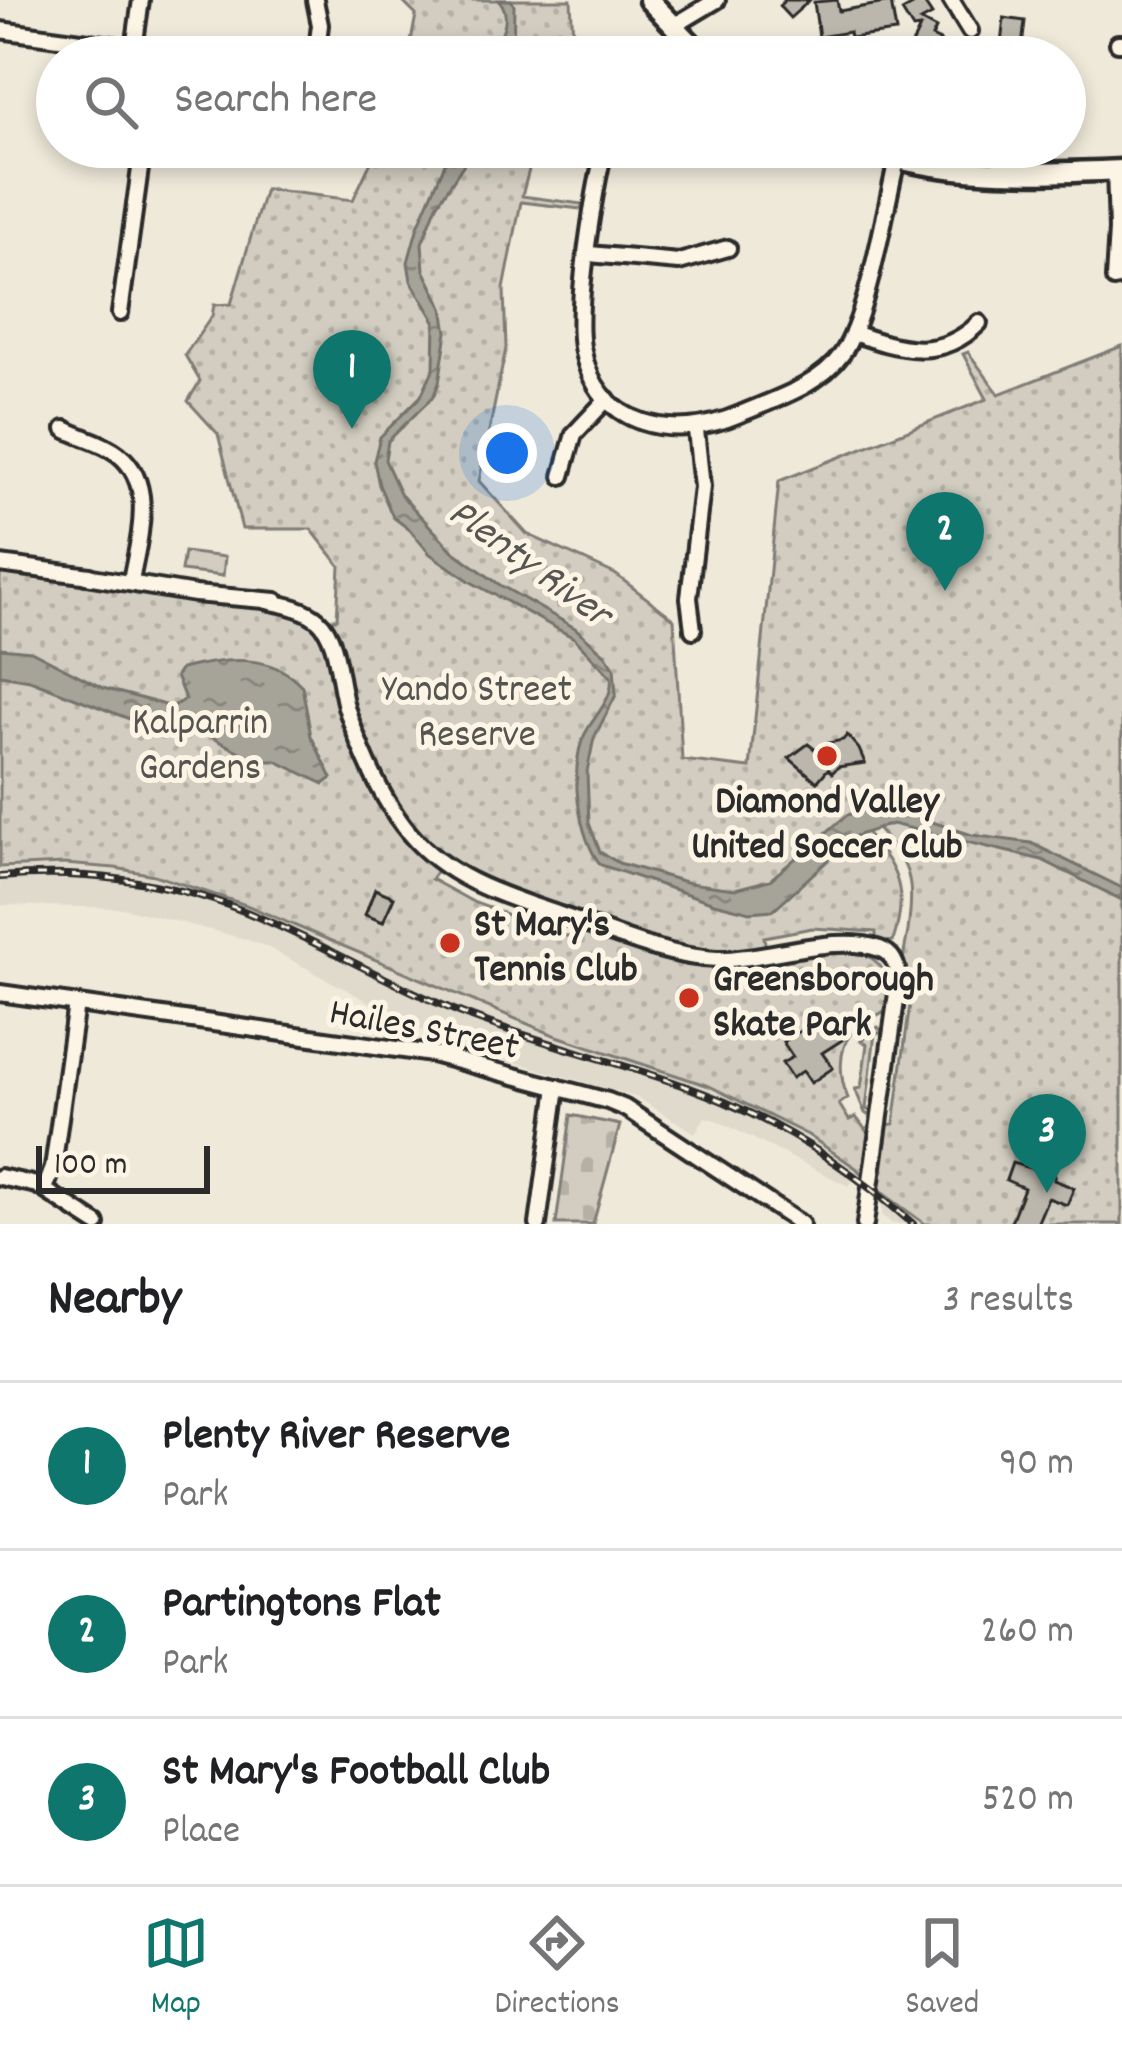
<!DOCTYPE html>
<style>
:root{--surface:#fff;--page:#f6f6f6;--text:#202124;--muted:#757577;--line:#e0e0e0;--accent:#0f766e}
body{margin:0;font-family:Dekko,sans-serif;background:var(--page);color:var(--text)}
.scale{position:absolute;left:36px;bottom:30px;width:174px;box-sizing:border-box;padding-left:12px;border:6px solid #2b2b2b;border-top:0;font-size:33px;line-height:42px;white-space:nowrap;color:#2b2b2b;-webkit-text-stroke:9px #fcf5e5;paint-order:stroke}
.you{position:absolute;left:507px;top:453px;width:42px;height:42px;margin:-30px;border:9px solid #fff;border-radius:50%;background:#1a73e8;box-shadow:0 0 0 18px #1a73e833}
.badge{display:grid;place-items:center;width:78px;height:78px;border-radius:50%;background:var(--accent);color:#fff;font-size:39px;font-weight:700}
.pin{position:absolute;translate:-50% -99px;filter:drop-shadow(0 3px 6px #0008)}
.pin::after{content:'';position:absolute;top:63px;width:42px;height:36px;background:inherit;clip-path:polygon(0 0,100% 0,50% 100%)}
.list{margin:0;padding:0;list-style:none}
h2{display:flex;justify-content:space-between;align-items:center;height:156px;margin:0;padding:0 48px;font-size:51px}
h2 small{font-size:39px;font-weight:400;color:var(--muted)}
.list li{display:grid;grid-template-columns:78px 1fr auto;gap:36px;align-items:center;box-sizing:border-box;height:168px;padding:0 48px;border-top:3px solid var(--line)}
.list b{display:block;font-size:45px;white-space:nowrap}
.list p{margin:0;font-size:39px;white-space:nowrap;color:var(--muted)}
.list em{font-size:39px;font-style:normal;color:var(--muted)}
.icon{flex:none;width:66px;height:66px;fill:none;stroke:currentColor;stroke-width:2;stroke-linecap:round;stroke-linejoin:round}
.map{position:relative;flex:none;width:1122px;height:1224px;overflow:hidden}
.search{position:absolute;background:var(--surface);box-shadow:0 6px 18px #0003;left:36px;right:36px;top:36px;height:132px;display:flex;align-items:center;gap:30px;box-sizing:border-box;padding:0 42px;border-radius:66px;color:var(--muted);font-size:45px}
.sheet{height:660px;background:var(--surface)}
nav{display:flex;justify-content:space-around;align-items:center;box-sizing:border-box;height:168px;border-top:3px solid var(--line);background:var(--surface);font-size:33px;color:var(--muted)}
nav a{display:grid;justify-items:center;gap:6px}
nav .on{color:var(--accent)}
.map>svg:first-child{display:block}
.built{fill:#e0dacc}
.grass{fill:#d2cdc0;stroke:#7e7c76;stroke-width:3}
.cemetery{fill:url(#cemetery-stones);stroke:#7e7c76;stroke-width:3}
.park{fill:url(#park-dots);stroke:#7e7c76;stroke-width:3}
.water{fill:url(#water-ripples);stroke:#75736d;stroke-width:3}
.building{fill:#bcb7ac;stroke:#2b2b2b;stroke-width:3}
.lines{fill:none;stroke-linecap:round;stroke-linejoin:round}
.street-casing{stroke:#2b2b2b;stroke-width:22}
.secondary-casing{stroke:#2b2b2b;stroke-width:27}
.street{stroke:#fcf5e5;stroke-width:14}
.secondary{stroke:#fcf5e5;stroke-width:18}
.rail-casing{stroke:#2b2b2b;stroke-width:8}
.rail{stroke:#fcf5e5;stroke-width:3;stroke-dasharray:9;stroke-linecap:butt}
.poi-dot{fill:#c8321e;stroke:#fcf5e5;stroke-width:4.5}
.labels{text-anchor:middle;stroke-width:10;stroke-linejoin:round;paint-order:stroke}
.park-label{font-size:39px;fill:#555450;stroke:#fcf5e5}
.poi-label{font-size:39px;font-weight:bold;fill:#2b2b2b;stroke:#fcf5e5;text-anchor:start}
.street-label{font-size:39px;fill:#2b2b2b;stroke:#fcf5e5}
.water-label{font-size:42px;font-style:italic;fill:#565552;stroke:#fcf5e5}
</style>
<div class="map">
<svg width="1122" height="1224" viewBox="0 0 1122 1224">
<defs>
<pattern id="cemetery-stones" width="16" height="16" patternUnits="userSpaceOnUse" patternTransform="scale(3)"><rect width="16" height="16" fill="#d2cdc0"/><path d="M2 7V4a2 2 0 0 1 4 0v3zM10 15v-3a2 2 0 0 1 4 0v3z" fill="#b4b0a5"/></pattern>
<pattern id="park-dots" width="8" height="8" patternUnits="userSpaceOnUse" patternTransform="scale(3)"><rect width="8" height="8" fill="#d2cdc0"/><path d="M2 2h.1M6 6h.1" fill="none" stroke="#b4b0a5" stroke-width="1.8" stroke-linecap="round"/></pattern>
<pattern id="water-ripples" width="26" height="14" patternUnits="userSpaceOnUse" patternTransform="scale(3)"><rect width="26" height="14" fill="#a6a399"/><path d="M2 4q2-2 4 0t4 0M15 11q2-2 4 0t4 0" fill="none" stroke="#87857d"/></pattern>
</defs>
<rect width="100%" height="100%" fill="#efe9da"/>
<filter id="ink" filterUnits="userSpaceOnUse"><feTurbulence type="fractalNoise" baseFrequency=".00833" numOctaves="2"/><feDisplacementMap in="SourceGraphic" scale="24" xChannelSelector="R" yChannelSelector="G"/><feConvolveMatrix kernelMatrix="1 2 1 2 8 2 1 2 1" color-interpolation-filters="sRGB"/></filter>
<g filter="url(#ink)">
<g class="built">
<polygon points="25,864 115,868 154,875 246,905 554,1035 689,1077 808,1135 856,1168 858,1173 848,1186 716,1120 705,1117 695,1133 636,1097 444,1042 265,946 242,938 123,908 0,905 0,867"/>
<polygon points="882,1192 887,1192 925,1224 892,1224 882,1215"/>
</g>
<g class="grass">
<polygon points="184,552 225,557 223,576 181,571"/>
<polygon points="878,1027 884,1033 875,1033 866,1109 874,1112 872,1118 865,1113 855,1089 861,1088 867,1044 861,1041"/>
</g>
<polygon class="cemetery" points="571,1115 620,1125 593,1224 556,1224"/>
<g class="park">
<polygon points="401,0 571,0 573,38 567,57 408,57 416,15"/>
<path d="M378,147H535L522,196L582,204L581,209L521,202L504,289L506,348L479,481L527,534L615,574L674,619L682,760L750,768L779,481L987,399L963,354L968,352L999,394L1122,346V1224H925L877,1189L885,1125L894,1124L913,981L902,980C901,962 905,949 908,931C916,867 907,864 867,817L857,821C892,863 912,884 893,941L876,944V932L812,928L764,937L766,949L715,953L669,946L474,877L430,848L403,816L362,734L348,697L341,638L331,619H337L340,566L311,529H242L218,434L188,401L200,381L185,355L212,316L214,305L231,304L265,189L353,200Z"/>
<path d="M0,570L263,606L312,619L332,652L333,682L399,829L416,851L439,868L431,879L475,903L575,939L580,928C621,940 665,957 707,965C761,974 906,905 886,1010L871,1019L866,1013L846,1027L851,1033C838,1051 839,1078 848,1098L839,1104L849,1120L856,1117L871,1137L866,1179L856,1168L808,1135L709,1086L554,1035L246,905L154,875L115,868L64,864L0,867Z"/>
</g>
<g class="water">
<path d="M499,0H511L514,5L513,57H491C499,38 514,18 499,0Z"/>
<path d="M452,147H475L437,205L422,243L424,270L443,308L447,332L439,383L433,397L388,441L385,460L401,495L453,551L500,585L575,628L605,654L614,667L616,695L594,738L587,772L589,823L600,852L619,863L689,883L735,889L770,880L847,815L870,808L893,809L972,835L1031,843L1122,888V900L1042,860L892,824L855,836L773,910L750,912L714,903L601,865C578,838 569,768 584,736C593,716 614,700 611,677L574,638L471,582L430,554L410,530L393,517L379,485L374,461L380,437L421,396L434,368L435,321L411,281L408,262L418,226Z"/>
<path d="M0,648L31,651L103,688L172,707L185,699L176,676L181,669C221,659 270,651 302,686L311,736L332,778L324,784L276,761H257L209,736L132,720L30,680L0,675Z"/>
</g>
<g class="building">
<polygon points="785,0 810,0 790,18 779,6"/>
<polygon points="837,0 839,11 891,2 896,32 850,38 849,32 819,37 814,2"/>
<polygon points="922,0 932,15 921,21 936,29 932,37 940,41 931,57 913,57 909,51 920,28 913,29 902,11"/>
<polygon points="1004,18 1025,21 1022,47 1001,44"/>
<polygon points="847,735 859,749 865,763 838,767 832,773 828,769 817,782 789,758 808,744 817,751 823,744 843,740"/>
<polygon points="375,889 394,897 383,922 365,915"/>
<polygon points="825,1015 842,1040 822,1053 833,1068 811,1083 803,1071 792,1078 782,1063 793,1057 783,1042"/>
<polygon points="1012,1163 1055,1175 1054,1180 1074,1188 1067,1205 1048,1198 1037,1224 1010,1224 1024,1188 1006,1180"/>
</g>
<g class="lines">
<g class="street-casing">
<g id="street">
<polyline points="315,0 320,25 316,57"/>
<polyline points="951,0 970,31"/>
<polyline points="672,27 717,0"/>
<polyline points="0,30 199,57"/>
<polyline points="1118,43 1122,43"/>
<polyline points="134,48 141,0"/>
<path d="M605,147C594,190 575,306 582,347C596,429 675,442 740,414C775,399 819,386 842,354C868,316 885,209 897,160"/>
<polyline points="589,254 679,262 728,248"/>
<polyline points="1114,279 1117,230 1115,170"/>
<polyline points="120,313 143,147"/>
<path d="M853,333C899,349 940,362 979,323"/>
<path d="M65,429C82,438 103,442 118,454C157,484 138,541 131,581"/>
<polyline points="562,476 574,434 607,399"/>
<polyline points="0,564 90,576"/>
<polyline points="86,576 195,594 276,601"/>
<path d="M267,601C284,605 305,608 318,620C340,639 338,686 348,713C362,754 382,801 410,834C449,880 505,896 560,915C610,932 664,957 717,959C763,961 838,932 880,949C896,955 899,970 898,986L865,1224"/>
<polyline points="693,630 689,598 702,487 696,430"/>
<polyline points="0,993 432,1054 608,1101 625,1108 801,1224"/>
<polyline points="0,1177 37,1185 97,1224"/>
<polyline points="45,1189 53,1168 76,1004"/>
<polyline points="538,1224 557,1087"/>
</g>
</g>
<g class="secondary-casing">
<g id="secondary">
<polyline points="649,0 704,57"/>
<path d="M858,147C944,178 1032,174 1122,170"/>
</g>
</g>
<use href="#street" class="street"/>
<use href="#secondary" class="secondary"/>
<g class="rail-casing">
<path id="rail" d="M0,877C81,870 165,880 241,910C318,940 387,984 464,1014C549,1047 639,1066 723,1101C794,1131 856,1173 913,1224"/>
</g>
<use href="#rail" class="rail"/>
</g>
</g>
<g class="poi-dot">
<circle cx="827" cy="756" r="12"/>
<circle cx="450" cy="943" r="12"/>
<circle cx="689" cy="998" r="12"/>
</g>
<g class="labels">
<g class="park-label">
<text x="477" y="700">Yando Street<tspan x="477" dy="45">Reserve</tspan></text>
<text x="200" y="733">Kalparrin<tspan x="200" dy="45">Gardens</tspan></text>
</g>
<g class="poi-label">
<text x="827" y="812" text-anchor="middle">Diamond Valley<tspan x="827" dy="45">United Soccer Club</tspan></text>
<text x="474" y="935">St Mary's<tspan x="474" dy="45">Tennis Club</tspan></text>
<text x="713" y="990">Greensborough<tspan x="713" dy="45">Skate Park</tspan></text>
</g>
<g class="street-label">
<text transform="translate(425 1026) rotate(11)" y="14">Hailes Street</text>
</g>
<g class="water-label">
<text transform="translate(532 560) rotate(36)" y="15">Plenty River</text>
</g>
</g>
</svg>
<div class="scale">100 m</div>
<div class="you"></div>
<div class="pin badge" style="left:352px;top:429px">1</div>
<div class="pin badge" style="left:945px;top:591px">2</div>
<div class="pin badge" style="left:1047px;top:1193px">3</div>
<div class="search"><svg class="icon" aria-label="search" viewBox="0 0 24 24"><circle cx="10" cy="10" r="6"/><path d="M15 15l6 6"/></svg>Search here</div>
</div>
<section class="sheet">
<h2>Nearby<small>3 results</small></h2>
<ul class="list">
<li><span class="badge">1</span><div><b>Plenty River Reserve</b><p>Park</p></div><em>90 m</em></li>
<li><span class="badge">2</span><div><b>Partingtons Flat</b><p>Park</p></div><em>260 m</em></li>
<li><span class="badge">3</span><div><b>St Mary's Football Club</b><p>Place</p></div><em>520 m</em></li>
</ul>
</section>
<nav>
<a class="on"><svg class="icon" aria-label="map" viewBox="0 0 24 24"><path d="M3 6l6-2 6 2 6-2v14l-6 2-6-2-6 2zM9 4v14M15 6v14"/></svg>Map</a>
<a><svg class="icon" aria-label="directions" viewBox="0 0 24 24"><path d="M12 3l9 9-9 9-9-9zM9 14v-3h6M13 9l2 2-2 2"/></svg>Directions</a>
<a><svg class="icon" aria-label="saved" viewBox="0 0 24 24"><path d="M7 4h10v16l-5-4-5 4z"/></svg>Saved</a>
</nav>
